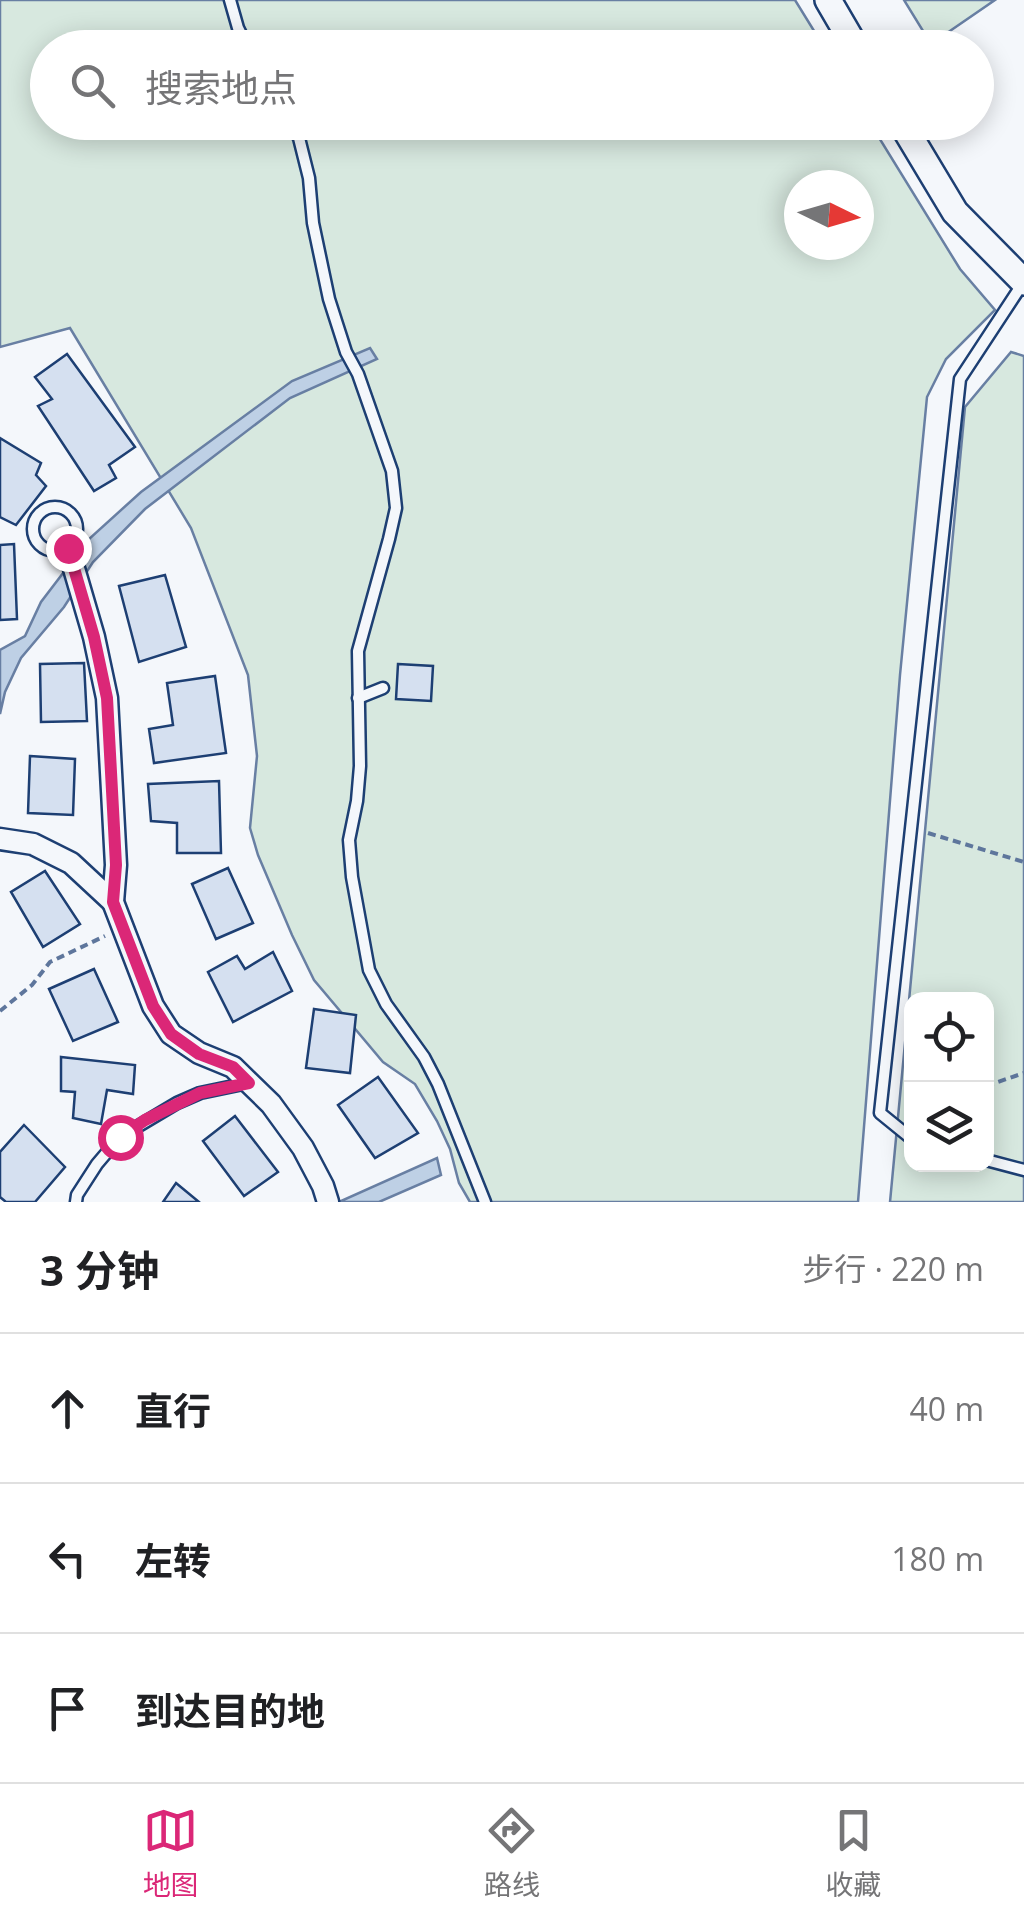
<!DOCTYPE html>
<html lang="zh">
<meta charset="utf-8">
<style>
:root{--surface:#fff;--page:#f6f6f6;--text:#202124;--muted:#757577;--line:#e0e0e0;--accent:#db2777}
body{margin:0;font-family:"Open Sans","Noto Sans SC",sans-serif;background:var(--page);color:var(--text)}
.controls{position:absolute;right:30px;bottom:30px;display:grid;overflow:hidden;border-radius:20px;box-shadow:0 5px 25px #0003}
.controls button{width:90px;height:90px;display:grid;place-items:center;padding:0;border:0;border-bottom:2px solid var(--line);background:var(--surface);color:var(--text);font:50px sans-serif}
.compass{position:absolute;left:784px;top:170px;width:90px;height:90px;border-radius:50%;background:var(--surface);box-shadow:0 5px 25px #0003;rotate:95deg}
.stop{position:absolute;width:30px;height:30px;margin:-22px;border:8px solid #db2777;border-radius:50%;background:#fff}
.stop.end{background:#db2777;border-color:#fff;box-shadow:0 2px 10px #0008}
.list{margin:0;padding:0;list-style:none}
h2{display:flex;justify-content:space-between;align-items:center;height:130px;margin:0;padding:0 40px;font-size:42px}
h2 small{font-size:32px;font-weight:400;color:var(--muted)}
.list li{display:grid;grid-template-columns:65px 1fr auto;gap:30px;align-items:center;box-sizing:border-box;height:150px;padding:0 40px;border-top:2px solid var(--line)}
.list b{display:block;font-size:38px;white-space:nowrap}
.list em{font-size:32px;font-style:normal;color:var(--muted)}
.icon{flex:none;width:55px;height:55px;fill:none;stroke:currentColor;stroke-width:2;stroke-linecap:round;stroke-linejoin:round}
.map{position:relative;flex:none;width:1024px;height:1202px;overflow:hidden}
.search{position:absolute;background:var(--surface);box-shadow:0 5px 25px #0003;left:30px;right:30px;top:30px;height:110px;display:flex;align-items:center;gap:25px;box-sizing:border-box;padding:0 35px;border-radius:55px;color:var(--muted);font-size:38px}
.sheet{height:580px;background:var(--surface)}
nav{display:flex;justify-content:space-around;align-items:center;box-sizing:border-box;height:140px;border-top:2px solid var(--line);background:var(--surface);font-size:28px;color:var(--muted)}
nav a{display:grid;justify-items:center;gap:5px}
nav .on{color:var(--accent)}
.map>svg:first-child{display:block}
.green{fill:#d7e8df;stroke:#687fa3;stroke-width:2.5;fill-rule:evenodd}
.water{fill:#bed0e5;stroke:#687fa3;stroke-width:2.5}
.building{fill:#d5e0f0;stroke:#1d3f73;stroke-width:2.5}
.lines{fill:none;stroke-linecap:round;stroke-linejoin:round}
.service-casing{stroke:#1d3f73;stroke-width:15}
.minor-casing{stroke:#1d3f73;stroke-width:25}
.tertiary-casing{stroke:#1d3f73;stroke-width:30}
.path{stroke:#5e769c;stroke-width:4;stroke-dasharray:8 5;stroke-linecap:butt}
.service{stroke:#f4f7fb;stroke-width:10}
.minor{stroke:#f4f7fb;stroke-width:20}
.tertiary{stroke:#f4f7fb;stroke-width:25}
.route{stroke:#db2777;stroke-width:12}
</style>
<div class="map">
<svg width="1024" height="1202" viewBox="0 0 1024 1202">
<rect width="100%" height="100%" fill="#f4f7fb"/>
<g class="green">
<path d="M0,0H795L824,47L48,48V122L870,123L960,269L995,310L946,359L927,397L900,675L858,1202H470L459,1183L450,1149L437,1121L415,1084L383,1062L314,980L292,935L258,855L250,828L257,756L248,675L191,528L70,328L0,347ZM799,185H859V245H799Z"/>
<polygon points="904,0 995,0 931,44"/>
<path d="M1011,352L1024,356V1202H890L965,407ZM912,999H986V1164H912Z"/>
</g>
<g class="water">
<polygon points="370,348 377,359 290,398 145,509 93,562 64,607 21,658 5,692 0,714 0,650 25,636 41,602 89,539 141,492 292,381"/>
<polygon points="437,1158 441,1175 379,1202 339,1202"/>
</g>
<g class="building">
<polygon points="67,354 135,447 109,465 116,478 94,491 38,406 52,399 35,377"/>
<polygon points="0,438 41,463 36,475 46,486 16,525 0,517"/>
<polygon points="14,544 17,619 0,620 0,545"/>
<polygon points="165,575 186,647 139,662 119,586"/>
<polygon points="84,663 87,721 41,722 40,664"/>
<polygon points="398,664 433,666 431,701 396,699"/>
<polygon points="215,676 226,753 154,763 149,729 173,725 167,683"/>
<polygon points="30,756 75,759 73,815 28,813"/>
<polygon points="219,781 221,853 177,853 177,823 151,821 148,784"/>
<polygon points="228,868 253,923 216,939 192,884"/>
<polygon points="45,871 80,924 43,947 11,892"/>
<polygon points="273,952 292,991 233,1022 208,972 237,956 245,969"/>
<polygon points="94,969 118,1022 73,1041 49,989"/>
<polygon points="314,1009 356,1015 350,1073 306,1068"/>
<polygon points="61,1057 135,1065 133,1094 107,1090 101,1124 73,1118 75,1092 61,1091"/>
<polygon points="378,1077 418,1133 375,1158 338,1105"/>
<polygon points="235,1116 278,1172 244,1196 203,1141"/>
<polygon points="24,1125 65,1167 35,1202 6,1202 0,1197 0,1152"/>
<polygon points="176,1183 199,1202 163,1202"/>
</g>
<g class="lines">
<g class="service-casing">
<g id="service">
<polyline points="230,0 238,28 248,48"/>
<polyline points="290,122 299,138 309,178 313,223 329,299 346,352 358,374 392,471 396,508 389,539 358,651 360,766 357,801 349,840 352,877 369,970 386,1004 424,1057 438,1084 485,1202"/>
<circle cx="55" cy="529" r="22"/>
<polyline points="358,698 383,688"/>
<polyline points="912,1139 880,1113 960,379 1023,283"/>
<polyline points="986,1160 1024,1170"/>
<polyline points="76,1202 77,1195 97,1164 120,1137 177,1103 200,1093 248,1083"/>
</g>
</g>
<g class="minor-casing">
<g id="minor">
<polyline points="68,548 94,637 107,698 116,865 113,902 153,1006 171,1034 199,1053 233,1067 271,1104 303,1148 323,1186 328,1202"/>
<polyline points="0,839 33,844 71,863 113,902"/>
</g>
</g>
<g class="tertiary-casing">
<g id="tertiary">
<polyline points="828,0 856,48"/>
<polyline points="901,122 955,212 1024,282"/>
</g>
</g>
<g class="path">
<polyline points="928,833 1024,862"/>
<polyline points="0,1011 32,985 50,962 105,936"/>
<polyline points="986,1086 1024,1073"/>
</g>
<use href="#service" class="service"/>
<use href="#minor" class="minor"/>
<use href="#tertiary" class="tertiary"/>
</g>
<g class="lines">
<polyline class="route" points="68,548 94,637 107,698 116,865 113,902 153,1006 171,1034 199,1054 233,1067 249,1083 200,1093 145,1120 120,1137"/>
</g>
</svg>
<div class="controls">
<button><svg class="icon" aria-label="locate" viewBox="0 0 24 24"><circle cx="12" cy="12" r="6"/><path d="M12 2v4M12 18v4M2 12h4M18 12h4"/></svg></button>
<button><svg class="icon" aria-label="layers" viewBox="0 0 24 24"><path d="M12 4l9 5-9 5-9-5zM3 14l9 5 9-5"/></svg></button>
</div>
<svg class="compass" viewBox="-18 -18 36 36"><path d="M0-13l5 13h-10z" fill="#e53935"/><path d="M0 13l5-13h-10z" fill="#757577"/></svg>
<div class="stop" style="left:120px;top:1137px"></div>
<div class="stop end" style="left:68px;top:548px"></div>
<div class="search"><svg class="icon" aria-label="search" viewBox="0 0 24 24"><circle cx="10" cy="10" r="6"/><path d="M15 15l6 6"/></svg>搜索地点</div>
</div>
<section class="sheet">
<h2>3 分钟<small>步行 · 220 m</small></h2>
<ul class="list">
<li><svg class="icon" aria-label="ahead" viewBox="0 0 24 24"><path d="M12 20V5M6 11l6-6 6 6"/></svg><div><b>直行</b></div><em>40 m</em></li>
<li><svg class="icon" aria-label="left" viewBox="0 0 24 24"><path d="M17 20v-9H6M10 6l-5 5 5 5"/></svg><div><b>左转</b></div><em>180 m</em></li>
<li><svg class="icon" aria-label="arrive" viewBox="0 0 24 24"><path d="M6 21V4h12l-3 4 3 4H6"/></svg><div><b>到达目的地</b></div></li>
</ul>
</section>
<nav>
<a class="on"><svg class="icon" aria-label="map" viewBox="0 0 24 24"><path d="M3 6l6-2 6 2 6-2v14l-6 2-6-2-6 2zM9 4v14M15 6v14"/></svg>地图</a>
<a><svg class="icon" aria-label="directions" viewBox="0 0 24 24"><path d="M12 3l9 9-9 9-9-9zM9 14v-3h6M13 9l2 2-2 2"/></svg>路线</a>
<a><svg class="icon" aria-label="saved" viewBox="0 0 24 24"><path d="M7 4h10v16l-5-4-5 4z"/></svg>收藏</a>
</nav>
